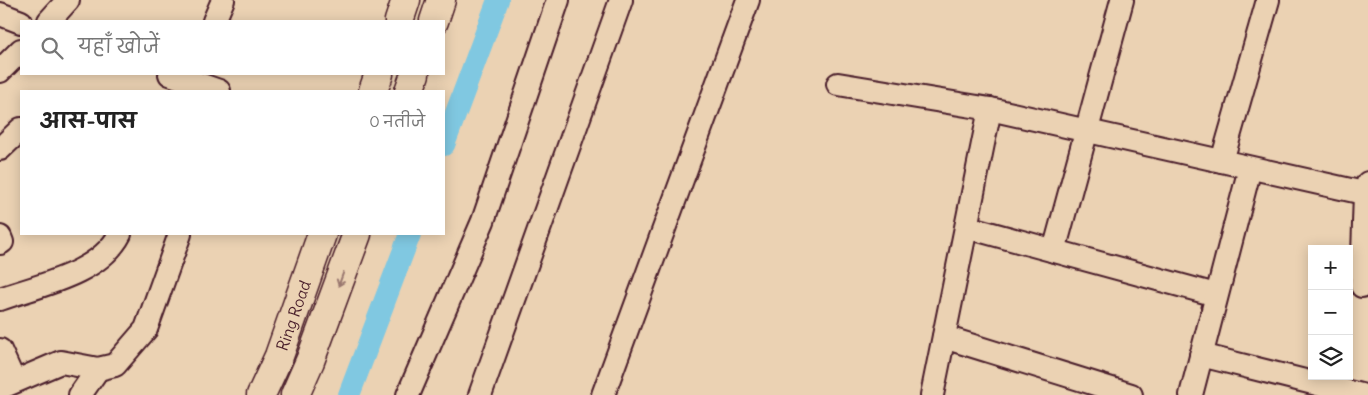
<!DOCTYPE html>
<html lang="hi">
<meta charset="utf-8">
<style>
:root{--surface:#fff;--page:#f6f6f6;--text:#222;--muted:#767676;--line:#e0e0e0}
body{margin:0;font-family:Delius,"Playpen Sans Deva",sans-serif;background:var(--page);color:var(--text)}
.controls{position:absolute;right:15px;bottom:15px;display:grid;overflow:hidden;border-radius:0px;box-shadow:0 2px 12px #0003}
.controls button{width:45px;height:45px;display:grid;place-items:center;padding:0;border:0;border-bottom:1px solid var(--line);background:var(--surface);color:var(--text);font:25px sans-serif}
.list{margin:0;padding:0;list-style:none}
h2{display:flex;justify-content:space-between;align-items:center;height:65px;margin:0;padding:0 20px;font-size:21px}
h2 small{font-size:16px;font-weight:400;color:var(--muted)}
.icon{flex:none;width:28px;height:28px;fill:none;stroke:currentColor;stroke-width:2;stroke-linecap:round;stroke-linejoin:round}
.map{position:relative;flex:none;width:1368px;height:395px;overflow:hidden}
.search{position:absolute;background:var(--surface);box-shadow:0 2px 12px #0003;left:20px;top:20px;width:425px;height:55px;display:flex;align-items:center;gap:12px;box-sizing:border-box;padding:0 18px;border-radius:0px;color:var(--muted);font-size:19px}
.panel{position:absolute;background:var(--surface);box-shadow:0 2px 12px #0003;left:20px;top:90px;width:425px;height:145px;border-radius:0px}
.map>svg:first-child{display:block}
.lines{fill:none;stroke-linecap:round;stroke-linejoin:round}
.canal{stroke:#80c8e1;stroke-width:22}
.minor-casing{stroke:#4a1f2b;stroke-width:26}
.major-casing{stroke:#4a1f2b;stroke-width:31}
.minor{stroke:#ebd2b3;stroke-width:22}
.major{stroke:#ebd2b3;stroke-width:28}
.oneway{stroke:#9a786f}
.labels{text-anchor:middle;stroke-width:4;stroke-linejoin:round;paint-order:stroke}
.street-label{font-size:16px;fill:#4a1f2b;stroke:#ebd2b3}
</style>
<div class="map">
<svg width="1368" height="395" viewBox="0 0 1368 395">
<rect width="100%" height="100%" fill="#ebd2b3"/>
<filter id="ink" filterUnits="userSpaceOnUse"><feTurbulence type="fractalNoise" baseFrequency=".02" numOctaves="2"/><feDisplacementMap in="SourceGraphic" scale="10" xChannelSelector="R" yChannelSelector="G"/><feConvolveMatrix kernelMatrix="1 2 1 2 8 2 1 2 1" color-interpolation-filters="sRGB"/></filter>
<g filter="url(#ink)">
<g class="lines">
<g class="canal">
<polyline points="444,145 498,0"/>
<polyline points="349,395 410,234"/>
</g>
<g class="minor-casing">
<g id="minor">
<polyline points="0,14 21,22"/>
<polyline points="49,21 68,0"/>
<polyline points="214,21 223,0"/>
<polyline points="0,71 21,50"/>
<polyline points="170,74 219,91"/>
<polyline points="838,84 990,109 1368,194"/>
<polyline points="0,149 21,129"/>
<polyline points="1222,161 1268,0"/>
<polyline points="967,227 1216,295"/>
<polyline points="0,237 2,242 0,243"/>
<polyline points="1054,251 1122,0"/>
<polyline points="1362,286 1365,193 1368,183"/>
<path d="M0,299C40,285 99,274 120,234"/>
<polyline points="944,337 1131,395"/>
<polyline points="0,350 14,381"/>
<polyline points="1201,355 1361,395"/>
<polyline points="0,388 61,362 98,369 115,365 146,329 180,234"/>
<polyline points="80,395 98,369"/>
<polyline points="408,395 483,221 558,0"/>
<polyline points="480,395 621,0"/>
<polyline points="603,395 748,0"/>
<polyline points="932,395 990,109"/>
<polyline points="1191,395 1250,168"/>
</g>
</g>
<g class="major-casing">
<g id="major">
<polyline points="399,21 406,0"/>
<polyline points="434,21 441,0"/>
<polyline points="373,91 379,74"/>
<polyline points="409,91 415,74"/>
<path id="s1" d="M261,395L279,356L322,234"/>
<polyline points="295,395 310,361 357,234"/>
</g>
</g>
<use href="#minor" class="minor"/>
<use href="#major" class="major"/>
</g>
<defs><path id="oneway-shaft" d="M-6 0H5M1.5-3L5.5 0L1.5 3" fill="none" stroke-width="1.6" stroke-linecap="round" stroke-linejoin="round" transform="scale(1.25)"/></defs>
<use class="oneway" href="#oneway-shaft" transform="translate(341 279) rotate(110)"/>
</g>
<g class="labels">
<g class="street-label">
<text dy="6" stroke="none"><textPath href="#s1" startOffset="86">Ring Road</textPath></text>
</g>
</g>
</svg>
<div class="controls">
<button>+</button>
<button>−</button>
<button><svg class="icon" aria-label="layers" viewBox="0 0 24 24"><path d="M12 4l9 5-9 5-9-5zM3 14l9 5 9-5"/></svg></button>
</div>
<div class="search"><svg class="icon" aria-label="search" viewBox="0 0 24 24"><circle cx="10" cy="10" r="6"/><path d="M15 15l6 6"/></svg>यहाँ खोजें</div>
<section class="panel">
<h2>आस-पास<small>0 नतीजे</small></h2>
<ul class="list">
</ul>
</section>
</div>
